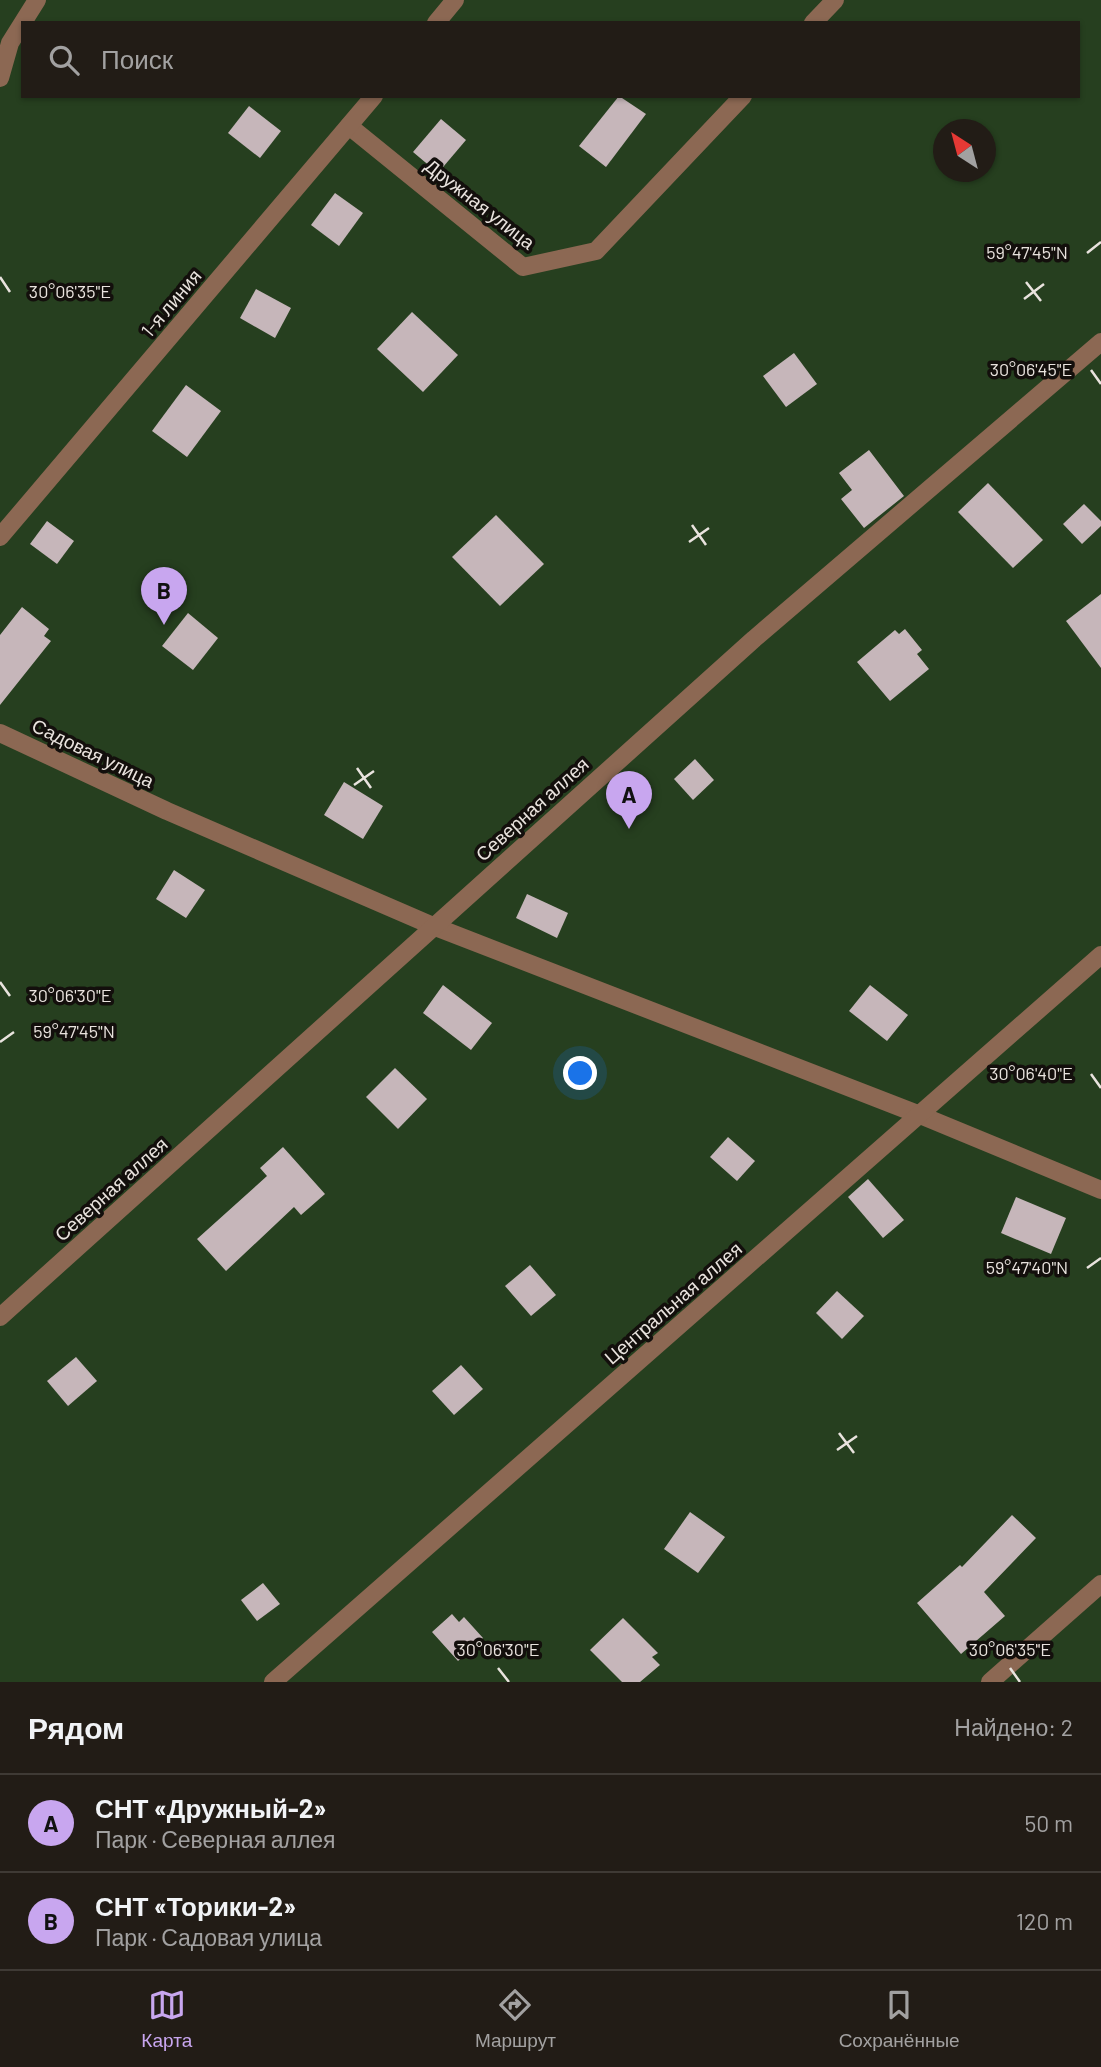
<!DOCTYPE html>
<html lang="ru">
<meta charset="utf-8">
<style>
:root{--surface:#221c16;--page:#2a251f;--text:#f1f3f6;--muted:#a2a1a1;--line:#3f3a35;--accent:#c8a6ef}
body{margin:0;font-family:Barlow,sans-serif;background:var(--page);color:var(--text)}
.compass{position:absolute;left:933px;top:119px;width:63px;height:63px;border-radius:50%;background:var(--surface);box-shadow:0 2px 5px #0004;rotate:324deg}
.you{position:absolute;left:581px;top:1074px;width:24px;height:24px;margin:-18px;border:5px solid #fff;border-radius:50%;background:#1a73e8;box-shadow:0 0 0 10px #1a73e833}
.badge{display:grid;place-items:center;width:46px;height:46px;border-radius:50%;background:var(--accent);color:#111;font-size:23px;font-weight:700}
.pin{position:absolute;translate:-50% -58px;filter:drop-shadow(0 2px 4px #0008)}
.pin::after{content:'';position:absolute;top:37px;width:24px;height:21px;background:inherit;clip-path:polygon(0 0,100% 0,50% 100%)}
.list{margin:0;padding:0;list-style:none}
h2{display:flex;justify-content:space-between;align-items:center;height:91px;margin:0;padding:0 28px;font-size:30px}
h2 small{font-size:23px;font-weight:400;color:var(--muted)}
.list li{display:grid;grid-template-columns:46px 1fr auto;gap:21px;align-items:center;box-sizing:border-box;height:98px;padding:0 28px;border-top:2px solid var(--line)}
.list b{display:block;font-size:26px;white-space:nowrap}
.list p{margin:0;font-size:23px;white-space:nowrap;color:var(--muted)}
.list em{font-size:23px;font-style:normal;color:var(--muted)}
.icon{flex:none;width:38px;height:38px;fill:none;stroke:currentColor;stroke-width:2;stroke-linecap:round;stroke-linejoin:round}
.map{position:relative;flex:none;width:1101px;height:1682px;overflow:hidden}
.search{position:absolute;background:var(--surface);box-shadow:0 2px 5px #0004;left:21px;right:21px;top:21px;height:77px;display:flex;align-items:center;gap:18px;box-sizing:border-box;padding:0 24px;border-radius:0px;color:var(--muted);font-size:26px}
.sheet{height:287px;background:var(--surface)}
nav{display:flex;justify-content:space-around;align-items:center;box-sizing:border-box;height:98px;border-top:2px solid var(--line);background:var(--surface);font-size:19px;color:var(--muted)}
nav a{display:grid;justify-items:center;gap:4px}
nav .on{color:var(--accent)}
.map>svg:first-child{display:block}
.green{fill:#263f1f;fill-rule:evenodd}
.building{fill:#c6b6ba}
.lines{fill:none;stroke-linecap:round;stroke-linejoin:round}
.minor{stroke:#8c6853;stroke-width:18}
.ticks{fill:none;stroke:#e9e3de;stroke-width:2.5}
.labels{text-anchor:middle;stroke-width:7;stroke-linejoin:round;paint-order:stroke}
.street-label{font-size:19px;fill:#e9e3de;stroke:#130f0c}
.ticks-label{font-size:18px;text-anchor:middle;fill:#e9e3de;stroke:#130f0c;stroke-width:7;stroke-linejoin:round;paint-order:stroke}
</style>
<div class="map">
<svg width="1101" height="1682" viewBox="0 0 1101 1682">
<rect width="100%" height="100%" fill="#2e251e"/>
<path class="green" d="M0,0H1101V1682H0ZM23,23H1078V96H23ZM944,130H986V172H944Z"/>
<g class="building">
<polygon points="619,96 646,114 606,167 579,146"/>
<polygon points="249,106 281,131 260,158 228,133"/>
<polygon points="441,119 466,140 438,173 413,152"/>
<polygon points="335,193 363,213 339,246 311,225"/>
<polygon points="256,289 291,308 275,338 240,318"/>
<polygon points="412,312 458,355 423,392 377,349"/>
<polygon points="794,353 817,384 786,407 763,376"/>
<polygon points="186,385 221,411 187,457 152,431"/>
<polygon points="869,450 904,496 864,528 841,499 852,490 839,473"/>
<polygon points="988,483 1043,540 1013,568 958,512"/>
<polygon points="1084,504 1101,521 1101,526 1082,544 1063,524"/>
<polygon points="496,515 544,564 500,606 452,557"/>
<polygon points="47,521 74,541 57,564 30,544"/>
<polygon points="1101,594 1101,668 1066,621"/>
<polygon points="22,607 49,629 44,636 51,641 0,705 0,635"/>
<polygon points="188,613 218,638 193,670 162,646"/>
<polygon points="905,629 922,650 917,654 929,669 890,701 857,662 895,630 899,634"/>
<polygon points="695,759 714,780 693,800 674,779"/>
<polygon points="344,782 383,806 363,839 324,815"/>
<polygon points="174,870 205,890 186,918 156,899"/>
<polygon points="527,894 568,913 557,938 516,918"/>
<polygon points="443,985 492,1023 471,1050 423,1013"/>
<polygon points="870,985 908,1015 887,1041 849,1011"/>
<polygon points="395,1068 427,1099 398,1129 366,1097"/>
<polygon points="728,1137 755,1161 737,1181 710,1157"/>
<polygon points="283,1147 325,1194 301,1215 294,1207 226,1271 197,1239 267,1176 260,1168"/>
<polygon points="868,1179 904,1220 883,1238 848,1197"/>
<polygon points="1016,1197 1066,1218 1051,1254 1001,1233"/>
<polygon points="530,1265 556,1295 531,1316 505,1286"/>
<polygon points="837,1291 864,1316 842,1339 816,1313"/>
<polygon points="76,1357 97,1381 68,1406 47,1381"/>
<polygon points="461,1365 483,1389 454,1415 432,1391"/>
<polygon points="690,1512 725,1537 698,1573 664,1549"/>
<polygon points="1012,1515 1036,1538 984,1592 1005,1616 961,1654 917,1603 960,1565 962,1567"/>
<polygon points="263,1583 280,1604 257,1621 241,1600"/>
<polygon points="452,1614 459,1622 464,1617 483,1638 458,1661 432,1632"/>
<polygon points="623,1618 658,1653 652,1657 660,1665 640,1682 622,1682 590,1650"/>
</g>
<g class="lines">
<g class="minor">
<polyline points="436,23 455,0"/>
<polyline points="813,23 835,0"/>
<polyline points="0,78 10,43 37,0"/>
<polyline points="349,126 523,267 596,251 743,96"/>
<polyline points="0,537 374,96"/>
<polyline points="0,733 167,811 433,926 920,1115 1101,1190"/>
<polyline points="0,1317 754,639 1101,342"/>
<polyline points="273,1682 1101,955"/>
<polyline points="990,1682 1101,1584"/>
</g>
</g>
<path class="ticks" d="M1087,253L1101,242M0,277L10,292M1026,282L1041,301M1024,299L1044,284M1091,370L1101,384M692,525L706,545M689,542L709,528M357,768L371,788M354,785L374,771M0,982L10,996M0,1042L14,1032M1091,1074L1101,1088M1087,1268L1101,1258M839,1433L854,1453M837,1450L857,1436M498,1668L509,1682M1010,1668L1020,1682"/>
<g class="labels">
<g class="street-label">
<text transform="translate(480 204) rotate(38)" y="7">Дружная улица</text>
<text transform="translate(171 303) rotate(-50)" y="7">1-я линия</text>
<text transform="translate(93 753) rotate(26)" y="7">Садовая улица</text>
<text transform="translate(532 809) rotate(-42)" y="7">Северная аллея</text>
<text transform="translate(111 1189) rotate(-42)" y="7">Северная аллея</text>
<text transform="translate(673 1303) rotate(-41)" y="7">Центральная аллея</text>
</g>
</g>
<g class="ticks-label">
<text x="1027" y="259">59°47'45"N</text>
<text x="70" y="298">30°06'35"E</text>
<text x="1031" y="376">30°06'45"E</text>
<text x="70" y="1002">30°06'30"E</text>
<text x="74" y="1038">59°47'45"N</text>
<text x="1031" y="1080">30°06'40"E</text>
<text x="1027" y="1274">59°47'40"N</text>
<text x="498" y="1656">30°06'30"E</text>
<text x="1010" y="1656">30°06'35"E</text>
</g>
</svg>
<svg class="compass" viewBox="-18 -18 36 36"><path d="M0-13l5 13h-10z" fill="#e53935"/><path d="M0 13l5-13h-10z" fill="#a2a1a1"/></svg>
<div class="you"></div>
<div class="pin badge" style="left:629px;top:829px">A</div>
<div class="pin badge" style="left:164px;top:625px">B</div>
<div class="search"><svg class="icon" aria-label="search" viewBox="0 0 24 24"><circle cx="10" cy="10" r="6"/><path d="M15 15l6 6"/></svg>Поиск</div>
</div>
<section class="sheet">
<h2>Рядом<small>Найдено: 2</small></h2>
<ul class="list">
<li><span class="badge">A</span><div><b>СНТ «Дружный-2»</b><p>Парк · Северная аллея</p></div><em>50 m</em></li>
<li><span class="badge">B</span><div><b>СНТ «Торики-2»</b><p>Парк · Садовая улица</p></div><em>120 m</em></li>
</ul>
</section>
<nav>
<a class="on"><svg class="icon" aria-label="map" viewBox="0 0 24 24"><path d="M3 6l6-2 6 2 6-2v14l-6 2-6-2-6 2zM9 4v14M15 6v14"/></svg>Карта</a>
<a><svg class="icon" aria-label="directions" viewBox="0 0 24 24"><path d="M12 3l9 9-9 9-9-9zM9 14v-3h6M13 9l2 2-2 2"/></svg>Маршрут</a>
<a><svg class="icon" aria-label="saved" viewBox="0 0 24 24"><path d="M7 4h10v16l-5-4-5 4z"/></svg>Сохранённые</a>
</nav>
